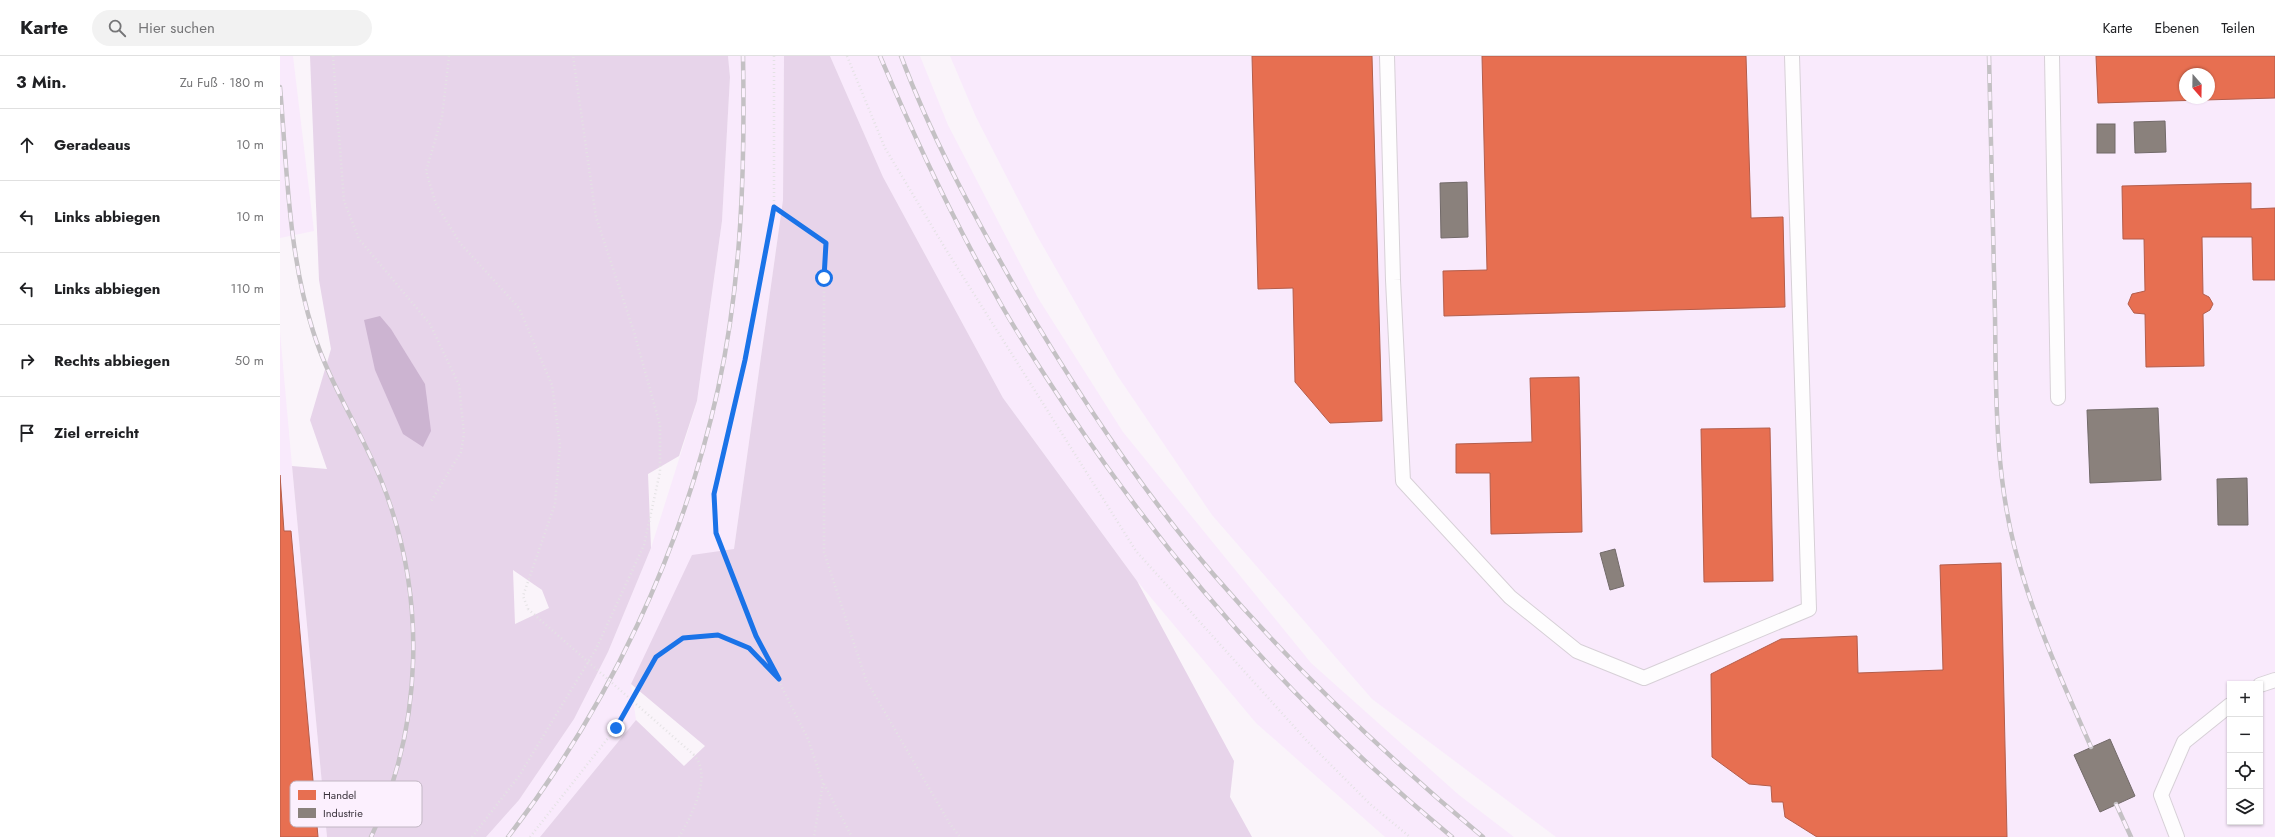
<!DOCTYPE html>
<html lang="de">
<meta charset="utf-8">
<style>
:root{--surface:#fff;--page:#f2f2f2;--text:#202124;--muted:#757577;--line:#e0e0e0}
body{margin:0;font-family:Jost,sans-serif;background:var(--page);color:var(--text)}
.controls{position:absolute;right:12px;bottom:12px;display:grid;overflow:hidden;border-radius:0px;box-shadow:0 1px 3px #0004}
.controls button{width:36px;height:36px;display:grid;place-items:center;padding:0;border:0;border-bottom:1px solid var(--line);background:var(--surface);color:var(--text);font:20px sans-serif}
.compass{position:absolute;left:1899px;top:12px;width:36px;height:36px;border-radius:50%;background:var(--surface);box-shadow:0 1px 3px #0004;rotate:160deg}
.stop{position:absolute;width:12px;height:12px;margin:-9px;border:3px solid #1a73e8;border-radius:50%;background:#fff}
.stop.end{background:#1a73e8;border-color:#fff;box-shadow:0 1px 4px #0008}
.list{margin:0;padding:0;list-style:none}
h2{display:flex;justify-content:space-between;align-items:center;height:52px;margin:0;padding:0 16px;font-size:17px}
h2 small{font-size:13px;font-weight:400;color:var(--muted)}
.list li{display:grid;grid-template-columns:26px 1fr auto;gap:12px;align-items:center;box-sizing:border-box;height:72px;padding:0 16px;border-top:1px solid var(--line)}
.list b{display:block;font-size:15px;white-space:nowrap}
.list em{font-size:13px;font-style:normal;color:var(--muted)}
.icon{flex:none;width:22px;height:22px;fill:none;stroke:currentColor;stroke-width:2;stroke-linecap:round;stroke-linejoin:round}
.map{position:relative;flex:none;width:1995px;height:781px;overflow:hidden}
header{display:flex;align-items:center;gap:24px;box-sizing:border-box;height:56px;padding:0 20px;background:var(--surface);border-bottom:1px solid var(--line)}
header strong{font-size:19px}
nav{display:flex;gap:22px;margin-inline-start:auto;font-size:14px}
.search{width:280px;height:36px;background:var(--page);display:flex;align-items:center;gap:10px;box-sizing:border-box;padding:0 14px;border-radius:22px;color:var(--muted);font-size:15px}
main{display:flex}
aside{flex:1;background:var(--surface)}
.map>svg:first-child{display:block}
.built{fill:#f9eafc;fill-rule:evenodd}
.green{fill:#e7d4ea;fill-rule:evenodd}
.water{fill:#ccb4d1}
.shops{fill:#e76f51;stroke:#b35d4b;fill-rule:evenodd}
.industry{fill:#8a817c;stroke:#726a69}
.lines{fill:none;stroke-linecap:round;stroke-linejoin:round}
.lane-casing{stroke:#d7d0d7;stroke-width:16}
.path{stroke:#e4e2e4;stroke-width:2.5;stroke-dasharray:1 3;stroke-linecap:butt}
.lane{stroke:#fefdfe;stroke-width:14}
.rail-casing{stroke:#c4c1c4;stroke-width:4.5}
.rail{stroke:#fcf0fe;stroke-width:3;stroke-dasharray:9;stroke-linecap:butt}
.path-bridge{stroke:#e4e2e4;stroke-width:2.5;stroke-dasharray:1 3;stroke-linecap:butt}
.route{stroke:#1a73e8;stroke-width:5}
.key{fill:#fcf0fe;stroke:#c2b7c4;stroke-width:1}
.key-label{font-size:11px;fill:#3a333c}
</style>
<header>
<strong>Karte</strong>
<div class="search"><svg class="icon" aria-label="search" viewBox="0 0 24 24"><circle cx="10" cy="10" r="6"/><path d="M15 15l6 6"/></svg>Hier suchen</div>
<nav><a>Karte</a><a>Ebenen</a><a>Teilen</a></nav>
</header>
<main>
<aside>
<h2>3 Min.<small>Zu Fuß · 180 m</small></h2>
<ul class="list">
<li><svg class="icon" aria-label="ahead" viewBox="0 0 24 24"><path d="M12 20V5M6 11l6-6 6 6"/></svg><div><b>Geradeaus</b></div><em>10 m</em></li>
<li><svg class="icon" aria-label="left" viewBox="0 0 24 24"><path d="M17 20v-9H6M10 6l-5 5 5 5"/></svg><div><b>Links abbiegen</b></div><em>10 m</em></li>
<li><svg class="icon" aria-label="left" viewBox="0 0 24 24"><path d="M17 20v-9H6M10 6l-5 5 5 5"/></svg><div><b>Links abbiegen</b></div><em>110 m</em></li>
<li><svg class="icon" aria-label="right" viewBox="0 0 24 24"><path d="M7 20v-9h11M14 6l5 5-5 5"/></svg><div><b>Rechts abbiegen</b></div><em>50 m</em></li>
<li><svg class="icon" aria-label="arrive" viewBox="0 0 24 24"><path d="M6 21V4h12l-3 4 3 4H6"/></svg><div><b>Ziel erreicht</b></div></li>
</ul>
</aside>
<div class="map">
<svg width="1995" height="781" viewBox="0 0 1995 781">
<rect width="100%" height="100%" fill="#faf4fa"/>
<g class="built">
<polygon points="0,0 13,0 34,175 0,182"/>
<polygon points="448,0 504,0 503,144 454,493 351,628 356,664 260,781 206,781 239,744 294,663 328,596 371,492 417,346 442,165 450,21"/>
<polygon points="550,0 640,0 668,69 758,242 843,376 1031,607 1179,739 1234,781 1105,781 976,667 857,525 723,342 603,121"/>
<path d="M670,0H1995V781H1276L1092,643L932,459L837,319L756,178L696,61ZM1905,18H1929V42H1905ZM1950,628H1980V766H1950Z"/>
<polygon points="0,276 12,410 47,781 0,781"/>
</g>
<g class="green">
<path d="M30,0H448L450,21L442,165L417,345L399,400L368,418L371,492L328,596L294,663L239,744L206,781H47L12,410L47,413L30,364L51,293L39,224ZM233,514L262,534L269,552L235,568Z"/>
<polygon points="504,0 550,0 603,121 723,342 857,525 954,705 950,741 972,781 260,781 356,664 404,710 425,690 351,628 412,499 454,493 503,144"/>
</g>
<polygon class="water" points="100,260 111,273 145,328 151,375 143,391 123,378 95,314 84,264"/>
<g class="shops">
<polygon points="972,0 1092,0 1102,365 1050,367 1015,326 1013,232 978,233"/>
<polygon points="1202,0 1466,0 1471,162 1503,161 1505,251 1164,260 1163,215 1207,214"/>
<path d="M1816,0H1995V42L1818,47ZM1905,18H1929V42H1905Z"/>
<polygon points="1971,127 1971,153 1995,152 1995,224 1973,224 1972,181 1922,181 1923,238 1929,241 1933,248 1930,254 1923,258 1924,310 1866,311 1865,258 1854,257 1848,248 1852,238 1865,235 1864,183 1843,183 1842,130"/>
<polygon points="1299,321 1302,476 1211,478 1210,417 1176,417 1176,388 1252,386 1250,322"/>
<polygon points="1490,372 1493,525 1424,526 1421,373"/>
<polygon points="0,419 4,475 11,475 38,781 0,781"/>
<polygon points="1721,507 1727,781 1537,781 1505,761 1503,746 1492,746 1491,730 1469,728 1432,701 1431,618 1501,583 1577,580 1578,617 1663,614 1660,509"/>
</g>
<g class="industry">
<polygon points="1885,65 1886,96 1855,97 1854,66"/>
<rect x="1817" y="68" width="18" height="29"/>
<polygon points="1187,126 1188,181 1161,182 1160,127"/>
<polygon points="1878,352 1881,424 1810,427 1807,354"/>
<polygon points="1967,422 1968,469 1938,469 1937,423"/>
<polygon points="1335,493 1344,530 1330,534 1320,497"/>
<polygon points="1830,683 1855,740 1820,756 1794,699"/>
</g>
<g class="lines">
<g class="lane-casing">
<g id="lane">
<polyline points="1107,0 1113,224 1123,425 1230,541 1297,595 1364,622 1529,553 1512,0"/>
<polyline points="1772,0 1778,342"/>
<polyline points="1980,629 1995,624"/>
<polyline points="1897,781 1881,739 1904,686 1950,649"/>
</g>
</g>
<g class="path">
<polyline points="53,0 64,145 79,183 150,268 179,329 184,378 181,396 150,447"/>
<polyline points="169,0 162,61 146,115 156,148 180,187 239,252 272,329 280,389 275,448 243,540 248,553"/>
<polyline points="494,0 494,151 465,304 433,438 436,477 476,580 528,683 543,727 534,781"/>
<polyline points="567,0 605,92 665,192 856,495 1027,685 1090,748 1130,781"/>
<polyline points="494,151 546,187 544,222 544,496 586,624 670,768 680,781"/>
<polyline points="544,728 572,781"/>
<polyline points="192,781 239,720 316,593 364,489 380,416 380,369 354,276 316,161 293,0"/>
<polyline points="250,781 336,672 376,601 403,582 438,579 469,592 496,619"/>
<path d="M399,781C411,761 433,720 414,699"/>
</g>
<use href="#lane" class="lane"/>
<g class="rail-casing">
<g id="rail">
<path d="M600,0C635,83 673,164 718,243C740,283 766,321 791,359C897,517 1025,660 1172,781"/>
<path d="M621,0C650,78 691,154 732,226C791,328 857,429 934,519C1016,614 1106,700 1203,781"/>
<path d="M1709,0C1711,86 1713,173 1715,259C1716,336 1715,414 1734,489C1752,560 1782,625 1811,691"/>
<path d="M0,31C7,112 8,196 33,275C49,327 80,373 101,424C147,538 144,670 91,781"/>
<polyline points="1836,748 1851,781"/>
<path d="M228,781C329,650 402,496 438,333C462,224 465,111 463,0"/>
</g>
</g>
<use href="#rail" class="rail"/>
<polyline class="path-bridge" points="248,553 414,699"/>
</g>
<g class="lines">
<polyline class="route" points="336,672 376,601 403,582 438,579 469,592 499,623 476,580 436,477 434,438 465,304 494,151 546,187 544,222"/>
</g>
<rect x="10" y="725" width="132" height="46" rx="6" class="key"/>
<rect x="18" y="734" width="18" height="10" fill="#e76f51"/>
<rect x="18" y="752" width="18" height="10" fill="#8a817c"/>
<g class="key-label">
<text x="43" y="743">Handel</text>
<text x="43" y="761">Industrie</text>
</g>
</svg>
<div class="controls">
<button>+</button>
<button>−</button>
<button><svg class="icon" aria-label="locate" viewBox="0 0 24 24"><circle cx="12" cy="12" r="6"/><path d="M12 2v4M12 18v4M2 12h4M18 12h4"/></svg></button>
<button><svg class="icon" aria-label="layers" viewBox="0 0 24 24"><path d="M12 4l9 5-9 5-9-5zM3 14l9 5 9-5"/></svg></button>
</div>
<svg class="compass" viewBox="-18 -18 36 36"><path d="M0-13l5 13h-10z" fill="#e53935"/><path d="M0 13l5-13h-10z" fill="#757577"/></svg>
<div class="stop" style="left:544px;top:222px"></div>
<div class="stop end" style="left:336px;top:672px"></div>
</div>
</main>
